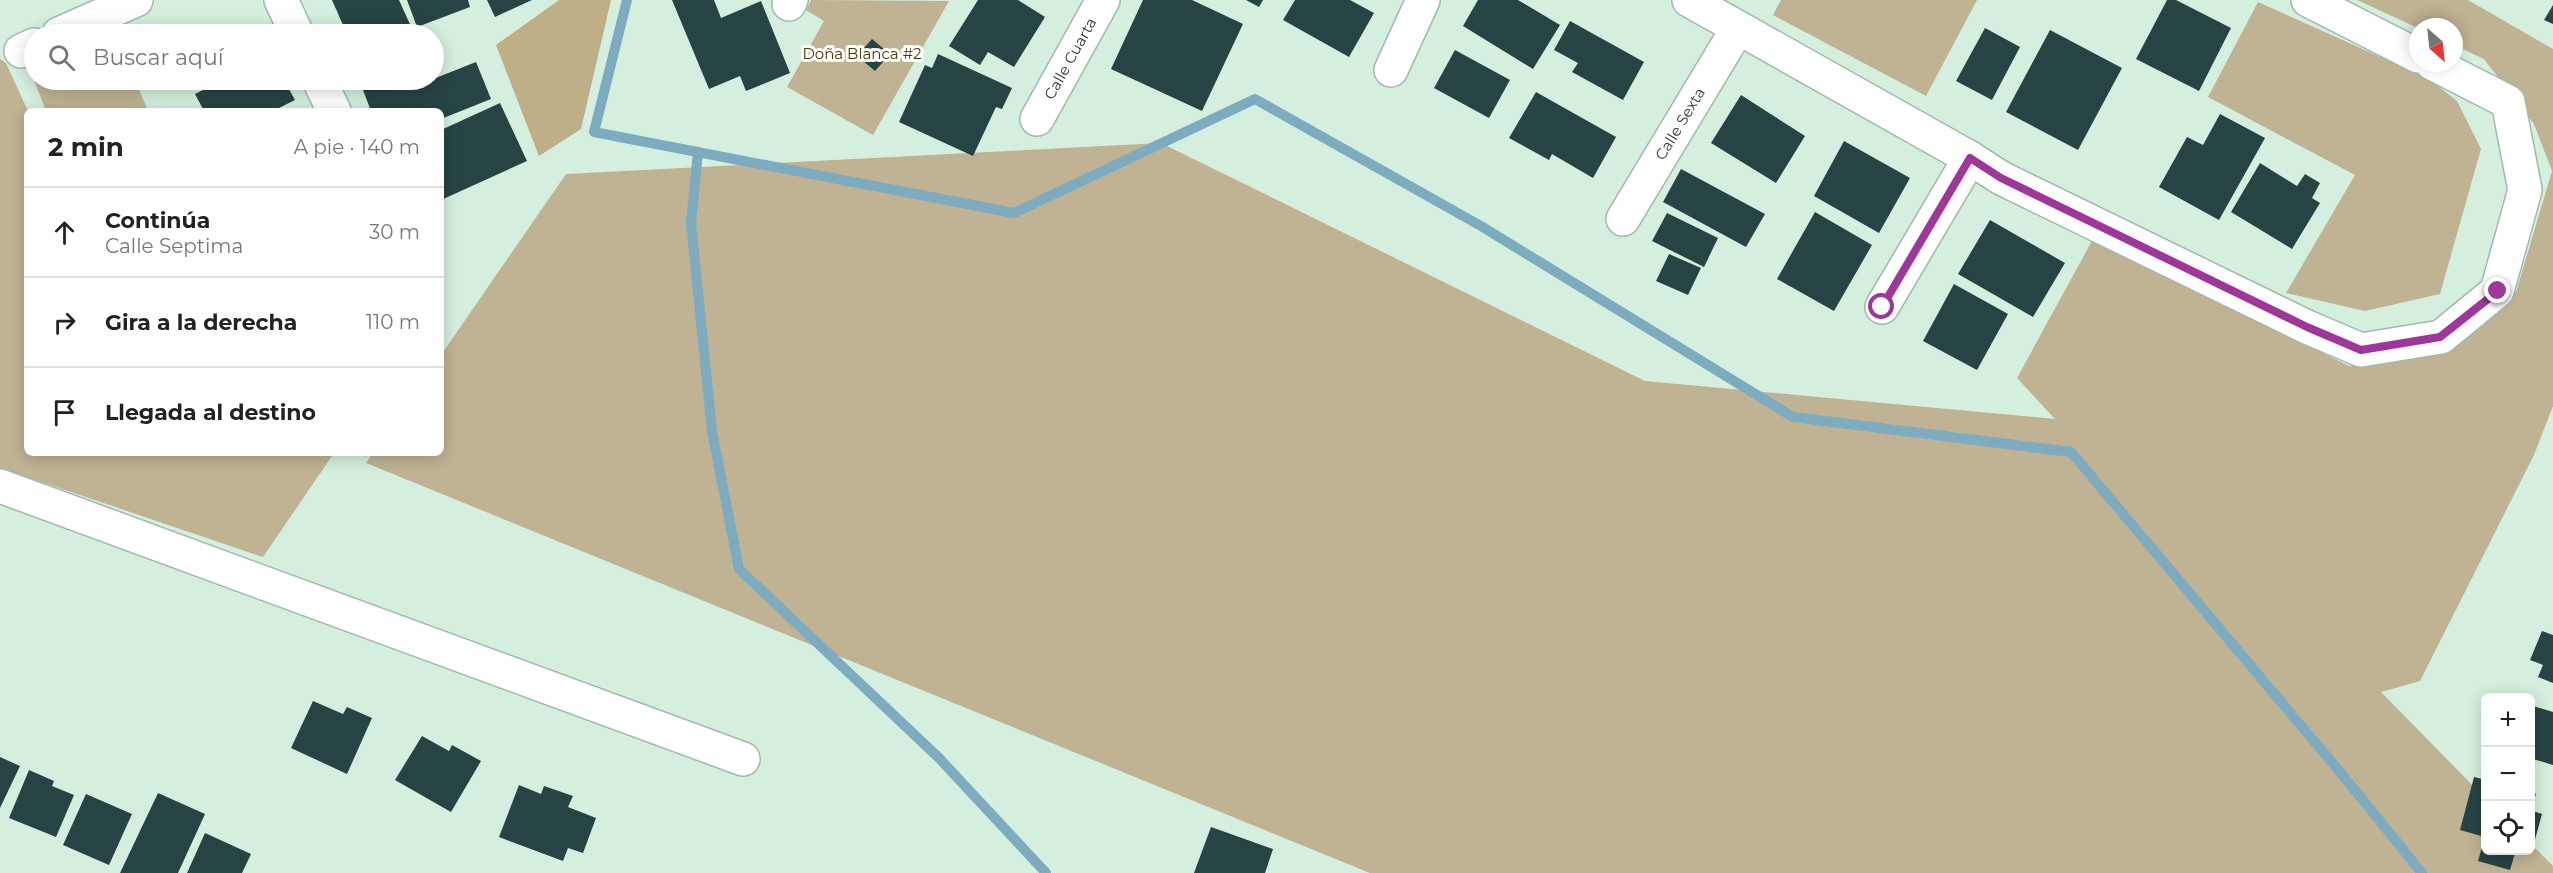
<!DOCTYPE html>
<html lang="es">
<meta charset="utf-8">
<style>
:root{--surface:#fff;--page:#f2f2f2;--text:#222;--muted:#767676;--line:#e0e0e0}
body{margin:0;font-family:Montserrat,sans-serif;background:var(--page);color:var(--text)}
.controls{position:absolute;right:18px;bottom:18px;display:grid;overflow:hidden;border-radius:9px;box-shadow:0 3px 15px #0003}
.controls button{width:54px;height:54px;display:grid;place-items:center;padding:0;border:0;border-bottom:2px solid var(--line);background:var(--surface);color:var(--text);font:30px sans-serif}
.compass{position:absolute;left:2409px;top:18px;width:54px;height:54px;border-radius:50%;background:var(--surface);box-shadow:0 3px 15px #0003;rotate:153deg}
.stop{position:absolute;width:18px;height:18px;margin:-14px;border:4px solid #9f3699;border-radius:50%;background:#fff}
.stop.end{background:#9f3699;border-color:#fff;box-shadow:0 2px 6px #0008}
.list{margin:0;padding:0;list-style:none}
h2{display:flex;justify-content:space-between;align-items:center;height:78px;margin:0;padding:0 24px;font-size:26px}
h2 small{font-size:20px;font-weight:400;color:var(--muted)}
.list li{display:grid;grid-template-columns:39px 1fr auto;gap:18px;align-items:center;box-sizing:border-box;height:90px;padding:0 24px;border-top:2px solid var(--line)}
.list b{display:block;font-size:22px;white-space:nowrap}
.list p{margin:0;font-size:20px;white-space:nowrap;color:var(--muted)}
.list em{font-size:20px;font-style:normal;color:var(--muted)}
.icon{flex:none;width:33px;height:33px;fill:none;stroke:currentColor;stroke-width:2;stroke-linecap:round;stroke-linejoin:round}
.map{position:relative;flex:none;width:2553px;height:873px;overflow:hidden}
.search{position:absolute;background:var(--surface);box-shadow:0 3px 15px #0003;left:24px;top:24px;width:420px;height:66px;display:flex;align-items:center;gap:15px;box-sizing:border-box;padding:0 21px;border-radius:33px;color:var(--muted);font-size:22px}
.panel{position:absolute;background:var(--surface);box-shadow:0 3px 15px #0003;left:24px;top:108px;width:420px;height:348px;border-radius:9px}
.map>svg:first-child{display:block}
.green{fill:#bfb393}
.forest{fill:#beaf87}
.lines{fill:none;stroke-linecap:round;stroke-linejoin:round}
.stream{stroke:#7dabbf;stroke-width:10}
.building{fill:#264443}
.minor-casing{stroke:#a0baaa;stroke-width:36}
.minor{stroke:#fff;stroke-width:33}
.route{stroke:#9f3699;stroke-width:8}
.labels{text-anchor:middle;stroke-width:6;stroke-linejoin:round;paint-order:stroke}
.park-label{font-size:15px;fill:#493802;stroke:#fff}
.street-label{font-size:15px;fill:#2d3731;stroke:#fff}
</style>
<div class="map">
<svg width="2553" height="873" viewBox="0 0 2553 873">
<rect width="100%" height="100%" fill="#d4efde"/>
<g class="green">
<polygon points="811,0 949,1 873,135 787,87 824,21 806,10"/>
<polygon points="1781,0 1977,0 1926,96 1773,15"/>
<polygon points="2357,0 2468,0 2553,49 2553,406 2534,455 2420,681 2381,692 2485,798 2486,850 2530,850 2531,844 2553,866 2553,873 1370,873 366,463 373,453 441,453 441,355 566,174 1161,143 1645,381 2055,419 2017,378 2093,239 2349,366 2443,348 2516,292 2552,171 2534,124 2484,59 2454,45 2454,27 2418,28"/>
<polygon points="2258,2 2429,79 2457,101 2481,149 2440,294 2365,311 2286,293 2355,175 2208,97"/>
<polygon points="0,59 6,63 28,111 27,453 334,453 263,557 0,468"/>
<polygon points="34,74 34,80 135,80 148,111 46,111 32,75"/>
</g>
<polygon class="forest" points="559,0 611,0 581,129 539,156 496,45"/>
<g class="lines">
<g class="stream">
<polyline points="627,0 594,132 1014,213 1255,99 1481,226 1793,417 2071,452 2340,772 2422,873"/>
<polyline points="698,152 691,223 712,431 739,569 939,758 1046,873"/>
</g>
</g>
<g class="building">
<polygon points="332,0 399,0 413,31 404,34 347,34"/>
<polygon points="407,0 468,0 470,7 417,27"/>
<polygon points="487,0 532,0 495,17"/>
<polygon points="672,0 714,0 721,18 761,1 790,73 746,91 740,76 709,89"/>
<polygon points="978,0 1018,0 1045,17 1014,67 988,52 980,65 949,46"/>
<polygon points="1143,0 1192,0 1243,24 1202,111 1111,69"/>
<polygon points="1246,0 1263,0 1259,7"/>
<polygon points="1295,0 1350,0 1374,13 1349,57 1283,20"/>
<polygon points="1478,0 1518,0 1560,25 1533,69 1463,26"/>
<polygon points="2167,0 2176,0 2231,28 2199,91 2136,59"/>
<polygon points="2553,5 2553,24 2544,20"/>
<polygon points="1570,21 1644,62 1623,100 1572,72 1578,63 1554,50"/>
<polygon points="242,27 246,34 225,34"/>
<polygon points="1985,28 2020,47 1992,100 1956,81"/>
<polygon points="2050,30 2122,68 2078,150 2006,112"/>
<polygon points="872,39 890,54 875,71 857,56"/>
<polygon points="1455,50 1510,80 1489,118 1434,88"/>
<polygon points="938,54 1012,88 1002,109 996,107 973,156 899,122 925,65 932,68"/>
<polygon points="476,62 491,99 441,119 441,111 371,111 361,85 375,80 410,80 413,87"/>
<polygon points="188,80 212,80 192,88"/>
<polygon points="223,80 243,80 247,87 262,80 284,80 295,100 273,111 204,111 195,94"/>
<polygon points="1536,92 1616,137 1593,178 1552,154 1549,160 1509,138"/>
<polygon points="1741,95 1805,136 1776,183 1711,143"/>
<polygon points="500,103 527,161 441,200 441,130"/>
<polygon points="2220,114 2265,138 2219,220 2159,187 2187,137 2203,145"/>
<polygon points="1844,141 1910,178 1879,233 1814,196"/>
<polygon points="2260,163 2297,186 2305,174 2320,183 2312,198 2320,203 2292,249 2231,212"/>
<polygon points="1681,169 1765,214 1746,247 1663,202"/>
<polygon points="1815,212 1872,245 1834,311 1777,279"/>
<polygon points="1667,213 1718,238 1704,267 1652,241"/>
<polygon points="1990,220 2065,263 2033,317 1958,274"/>
<polygon points="1669,254 1701,268 1688,295 1656,281"/>
<polygon points="1954,284 2008,314 1977,370 1923,341"/>
<polygon points="2542,631 2553,635 2553,683 2538,677 2543,665 2530,660"/>
<polygon points="313,701 343,714 347,707 372,718 347,774 291,748"/>
<polygon points="2530,705 2553,712 2553,765 2530,758"/>
<polygon points="422,736 449,751 452,745 481,761 451,812 395,780"/>
<polygon points="0,757 20,766 0,808"/>
<polygon points="29,770 54,781 52,786 74,795 56,837 9,818"/>
<polygon points="2474,777 2486,780 2486,850 2516,850 2510,870 2478,861 2485,837 2460,830"/>
<polygon points="519,785 541,794 544,786 573,796 568,807 596,818 583,853 568,848 563,861 499,837"/>
<polygon points="2530,792 2536,794 2531,810 2530,810"/>
<polygon points="158,793 205,814 178,873 120,873"/>
<polygon points="86,794 132,814 109,865 63,845"/>
<polygon points="2530,810 2542,814 2534,843 2530,842"/>
<polygon points="1211,827 1273,849 1265,873 1194,873"/>
<polygon points="205,833 251,854 242,873 187,873"/>
</g>
<g class="lines">
<g class="minor-casing">
<g id="minor">
<polyline points="281,0 297,34"/>
<polyline points="1689,0 1970,158 2001,178 2307,327 2361,350 2441,337 2497,291 2525,190 2508,102 2432,63"/>
<polyline points="2308,0 2418,56"/>
<polyline points="789,4 791,0"/>
<polyline points="59,34 136,0"/>
<polyline points="21,51 34,45"/>
<polyline points="1391,70 1423,0"/>
<polyline points="319,80 334,111"/>
<path id="s1" d="M1037,119L1103,0"/>
<path id="s2" d="M1623,219L1738,28"/>
<polyline points="1882,307 1970,158"/>
<polyline points="0,486 743,759"/>
</g>
</g>
<use href="#minor" class="minor"/>
</g>
<g class="lines">
<polyline class="route" points="1882,307 1970,158 2001,178 2307,327 2361,350 2440,337 2498,291"/>
</g>
<g class="labels">
<g class="park-label">
<text x="862" y="59">Doña Blanca #2</text>
</g>
<g class="street-label">
<text dy="5" stroke="none"><textPath href="#s1" startOffset="69">Calle Cuarta</textPath></text>
<text dy="5" stroke="none"><textPath href="#s2" startOffset="111">Calle Sexta</textPath></text>
</g>
</g>
</svg>
<div class="controls">
<button>+</button>
<button>−</button>
<button><svg class="icon" aria-label="locate" viewBox="0 0 24 24"><circle cx="12" cy="12" r="6"/><path d="M12 2v4M12 18v4M2 12h4M18 12h4"/></svg></button>
</div>
<svg class="compass" viewBox="-18 -18 36 36"><path d="M0-13l5 13h-10z" fill="#e53935"/><path d="M0 13l5-13h-10z" fill="#767676"/></svg>
<div class="stop" style="left:1882px;top:307px"></div>
<div class="stop end" style="left:2498px;top:291px"></div>
<div class="search"><svg class="icon" aria-label="search" viewBox="0 0 24 24"><circle cx="10" cy="10" r="6"/><path d="M15 15l6 6"/></svg>Buscar aquí</div>
<section class="panel">
<h2>2 min<small>A pie · 140 m</small></h2>
<ul class="list">
<li><svg class="icon" aria-label="ahead" viewBox="0 0 24 24"><path d="M12 20V5M6 11l6-6 6 6"/></svg><div><b>Continúa</b><p>Calle Septima</p></div><em>30 m</em></li>
<li><svg class="icon" aria-label="right" viewBox="0 0 24 24"><path d="M7 20v-9h11M14 6l5 5-5 5"/></svg><div><b>Gira a la derecha</b></div><em>110 m</em></li>
<li><svg class="icon" aria-label="arrive" viewBox="0 0 24 24"><path d="M6 21V4h12l-3 4 3 4H6"/></svg><div><b>Llegada al destino</b></div></li>
</ul>
</section>
</div>
